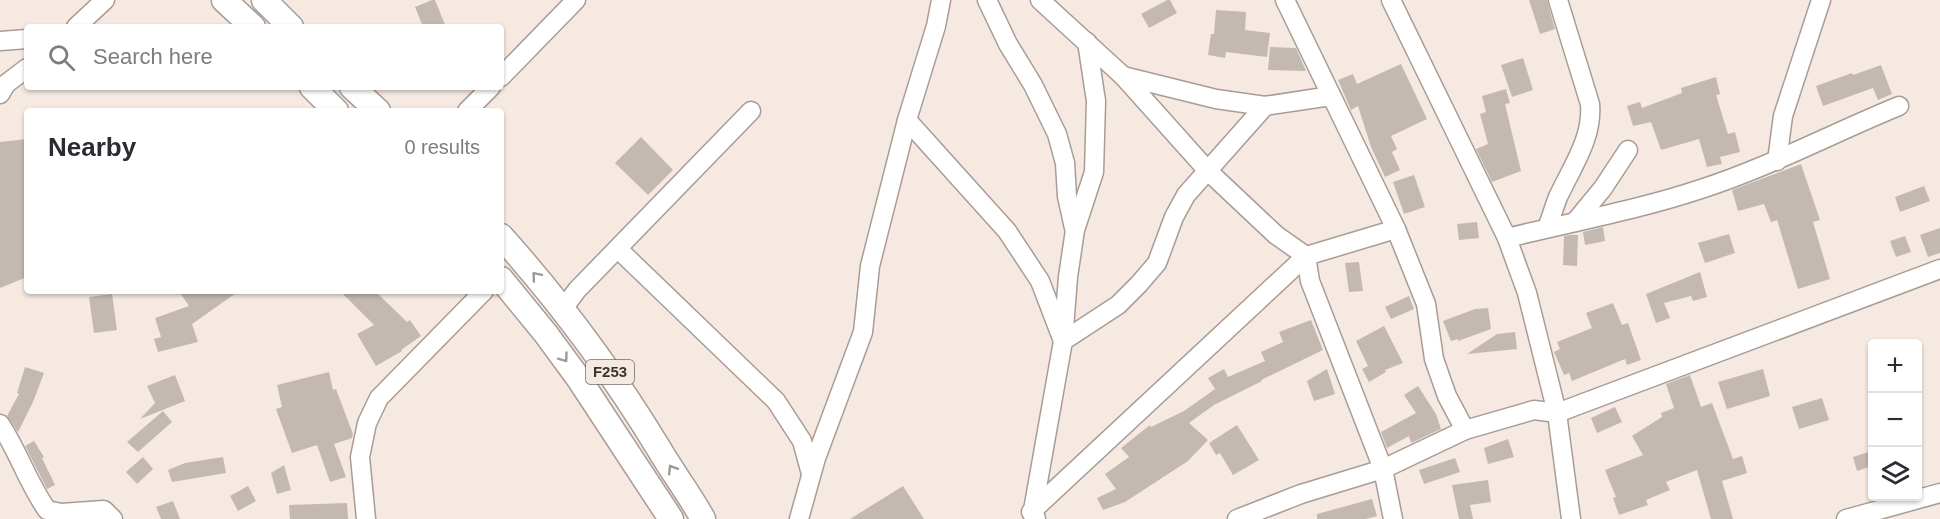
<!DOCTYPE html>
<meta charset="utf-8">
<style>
:root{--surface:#fff;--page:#f2f2f3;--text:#2b2b33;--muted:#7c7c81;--line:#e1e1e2}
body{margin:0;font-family:Arial,sans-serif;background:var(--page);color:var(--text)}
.controls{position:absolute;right:18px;bottom:18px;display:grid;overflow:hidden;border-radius:6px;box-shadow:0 2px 4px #0004}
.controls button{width:54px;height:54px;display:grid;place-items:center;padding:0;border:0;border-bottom:2px solid var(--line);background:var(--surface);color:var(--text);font:30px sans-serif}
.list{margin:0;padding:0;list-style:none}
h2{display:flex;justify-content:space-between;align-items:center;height:78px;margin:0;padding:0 24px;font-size:26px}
h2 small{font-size:20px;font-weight:400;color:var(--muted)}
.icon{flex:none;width:33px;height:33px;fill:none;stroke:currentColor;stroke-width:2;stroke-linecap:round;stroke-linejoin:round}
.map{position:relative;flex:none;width:1940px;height:519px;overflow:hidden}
.search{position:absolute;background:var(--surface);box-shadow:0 2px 4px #0004;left:24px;top:24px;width:480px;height:66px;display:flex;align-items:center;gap:15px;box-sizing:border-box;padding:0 21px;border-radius:6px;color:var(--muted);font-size:22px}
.panel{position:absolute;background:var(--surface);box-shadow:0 2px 4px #0004;left:24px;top:108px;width:480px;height:186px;border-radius:6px}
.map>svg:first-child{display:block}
.building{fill:#c4b9b1}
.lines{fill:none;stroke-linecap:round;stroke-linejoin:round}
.minor-casing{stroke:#a89c95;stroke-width:21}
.major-casing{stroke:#a89c95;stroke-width:27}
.minor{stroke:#fff;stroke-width:18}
.major{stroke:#fff;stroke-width:24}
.oneway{stroke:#9c9a98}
.labels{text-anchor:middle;stroke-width:4.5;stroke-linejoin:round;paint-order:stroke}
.shield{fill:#f6e9e1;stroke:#726b66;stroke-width:1.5}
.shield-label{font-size:15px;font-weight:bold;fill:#393532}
</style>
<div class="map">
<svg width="1940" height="519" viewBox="0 0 1940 519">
<rect width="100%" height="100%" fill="#f6e9e1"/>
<g class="building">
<polygon points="432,0 435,0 446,27 423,27 415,7"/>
<polygon points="1167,0 1170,0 1177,13 1149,28 1141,14"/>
<polygon points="1529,0 1547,0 1555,29 1540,34"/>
<polygon points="1216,10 1246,12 1245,30 1270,33 1267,57 1226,52 1225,58 1208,55 1211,34 1214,34"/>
<polygon points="1270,47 1296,48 1306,71 1268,70"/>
<polygon points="1523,58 1533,90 1512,97 1501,65"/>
<polygon points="1401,64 1427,119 1391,136 1397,149 1392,152 1400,170 1385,177 1371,147 1358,106 1351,110 1338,80 1353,74 1357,84"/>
<polygon points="1881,65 1892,94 1878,100 1873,88 1823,106 1816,86 1852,73 1853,75"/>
<polygon points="1716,77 1720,94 1716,95 1728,134 1735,132 1740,152 1720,157 1722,164 1707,167 1699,139 1661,150 1651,122 1633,126 1627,106 1640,102 1642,108 1682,93 1681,88"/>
<polygon points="1506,89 1510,103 1505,104 1521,171 1492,182 1476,149 1488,144 1480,114 1486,112 1482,96"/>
<polygon points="641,137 673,170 648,195 615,163"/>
<polygon points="27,139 27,277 0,288 0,142"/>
<polygon points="1801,164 1820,220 1813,222 1830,279 1798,289 1777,220 1771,222 1764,204 1738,211 1732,190"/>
<polygon points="1414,175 1425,207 1404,214 1393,182"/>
<polygon points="1924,186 1930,201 1900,212 1895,197"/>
<polygon points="1477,222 1479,238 1459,240 1457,224"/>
<polygon points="1603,227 1605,241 1585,245 1583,232"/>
<polygon points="1940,228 1940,253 1928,257 1920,235"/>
<polygon points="1729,234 1735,253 1705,263 1698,243"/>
<polygon points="1570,235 1578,235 1577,266 1563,265 1564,236"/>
<polygon points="1905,236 1911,252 1896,257 1890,241"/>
<polygon points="1359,262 1363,291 1349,292 1345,263"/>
<polygon points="1700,272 1707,297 1693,301 1691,296 1664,303 1670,318 1656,323 1646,294"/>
<polygon points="179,291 239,291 192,324 198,342 158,352 154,339 161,337 155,318 189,306"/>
<polygon points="340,291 375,291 407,322 410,320 421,336 401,350 402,351 376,366 357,334 374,325"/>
<polygon points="112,294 117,330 94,333 89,297"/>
<polygon points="1409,296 1414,309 1391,319 1385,307"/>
<polygon points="1613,303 1622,325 1628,323 1641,360 1627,365 1625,359 1572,381 1569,373 1564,375 1554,352 1560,349 1557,342 1592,328 1586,313"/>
<polygon points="1488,308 1491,329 1458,341 1458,339 1451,341 1443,321 1475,309"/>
<polygon points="1311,320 1323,350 1261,380 1262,381 1214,405 1189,423 1208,440 1188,461 1125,502 1103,510 1097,498 1116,489 1105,474 1129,457 1121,448 1150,425 1151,427 1184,411 1215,389 1208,378 1224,369 1228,377 1265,361 1261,352 1283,342 1279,332"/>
<polygon points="1384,326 1403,363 1385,370 1386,372 1369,382 1362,369 1368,366 1356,341"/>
<polygon points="1515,332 1517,349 1467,354 1497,334"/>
<polygon points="25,367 44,373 33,402 18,432 7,416 19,394 17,393"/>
<polygon points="1327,369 1335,394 1314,401 1307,381"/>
<polygon points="1763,369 1770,396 1727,409 1718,382"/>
<polygon points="329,372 333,390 336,389 353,434 352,438 334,444 346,477 330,482 317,445 292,453 276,409 282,407 277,385"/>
<polygon points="175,375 185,401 140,419 155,403 147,386"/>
<polygon points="1690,375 1701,407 1712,403 1733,459 1742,456 1747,473 1722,481 1733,519 1711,519 1697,470 1666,482 1670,490 1646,500 1648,505 1619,515 1613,498 1616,497 1605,470 1643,455 1632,436 1662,417 1661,413 1674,408 1666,384"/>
<polygon points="1418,386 1436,414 1441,429 1411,443 1409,436 1387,448 1381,432 1416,413 1404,395"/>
<polygon points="1822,398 1829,420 1799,429 1792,407"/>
<polygon points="1615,407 1622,422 1597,433 1591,418"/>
<polygon points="163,411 172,422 138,452 127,442"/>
<polygon points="1237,425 1259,460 1233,475 1220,453 1216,455 1209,443"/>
<polygon points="1508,439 1514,457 1488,464 1484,448"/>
<polygon points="34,441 44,457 42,458 55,485 47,489 25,446"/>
<polygon points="1872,451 1872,466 1857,471 1853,457"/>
<polygon points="143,457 153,469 137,484 126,472"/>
<polygon points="223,457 226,473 172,482 168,470 185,463"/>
<polygon points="1455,458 1460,472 1424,484 1419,470"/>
<polygon points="284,465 291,490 277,494 271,473"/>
<polygon points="1488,480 1491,502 1470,505 1473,519 1459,519 1452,485"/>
<polygon points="248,486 256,501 238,511 230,496"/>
<polygon points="903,486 924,519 850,519"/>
<polygon points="1372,499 1377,516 1366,519 1317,519 1317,514"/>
<polygon points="173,501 180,519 161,519 156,507"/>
<polygon points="347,503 348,519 290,519 289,505"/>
</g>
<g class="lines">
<g class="minor-casing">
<g id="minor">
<polyline points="987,0 1008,44 1033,85 1057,134 1065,163 1067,196 1074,228"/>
<polyline points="1040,0 1123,76 1208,171 1276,235 1306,256 1310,281 1383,469 1393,519"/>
<polyline points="1285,0 1396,229 1426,304 1434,359 1447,396 1465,430"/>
<polyline points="1391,0 1507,238 1527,293 1557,413 1571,519"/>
<polyline points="76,27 105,0"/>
<polyline points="0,41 27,39"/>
<polyline points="1123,76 1216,99 1265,106"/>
<polyline points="501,77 576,0"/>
<polyline points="0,94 6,84 27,68"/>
<polyline points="467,111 491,87"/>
<polyline points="907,120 1007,231 1040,281 1063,341 1118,305 1139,284 1157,263 1174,217 1186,195 1265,106 1331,96"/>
<polyline points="1777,161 1783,116 1821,0"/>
<polyline points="1575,222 1603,188 1628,150"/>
<path d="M1547,228C1551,218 1554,207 1558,197C1572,167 1593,138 1590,104L1558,0"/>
<path d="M1507,238C1571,222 1638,210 1701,189C1769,167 1833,133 1899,106"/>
<polyline points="618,249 776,401 802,441 811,474"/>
<polyline points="563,309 577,290 751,111"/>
<path d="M0,424C18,451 28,483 47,510L61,513L104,510L113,519"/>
<polyline points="1031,512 1306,256 1396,229"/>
<polyline points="366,519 360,457 367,423 379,398 484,291"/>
<polyline points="799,519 816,458 863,332 870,266 907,120 936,26 941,0"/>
<polyline points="1036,519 1033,510 1063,341 1068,277 1075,230 1094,172 1096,101 1087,42"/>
<polyline points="1237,519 1301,494 1383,469 1465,430 1534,410 1557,413 1940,269"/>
<polyline points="1846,519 1940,493"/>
</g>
</g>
<g class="major-casing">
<g id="major">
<polyline points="224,0 253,27"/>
<polyline points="264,0 291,27"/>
<polyline points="312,87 336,111"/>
<polyline points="352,87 378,111"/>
<path d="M501,236C560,302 613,373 659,449C673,473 690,495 703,519"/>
<polyline points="501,279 546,334 579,379 671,519"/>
</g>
</g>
<use href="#minor" class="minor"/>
<use href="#major" class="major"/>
</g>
<defs><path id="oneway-chevron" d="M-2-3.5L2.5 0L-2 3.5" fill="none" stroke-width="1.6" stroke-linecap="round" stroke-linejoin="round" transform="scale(1.5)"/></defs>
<g class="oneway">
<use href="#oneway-chevron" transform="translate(536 276) rotate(-130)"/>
<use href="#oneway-chevron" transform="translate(564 358) rotate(54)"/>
<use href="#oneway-chevron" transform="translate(672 469) rotate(-122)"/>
</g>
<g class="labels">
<rect class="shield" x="586" y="360" width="48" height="24" rx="4.5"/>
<g class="shield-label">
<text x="610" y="377">F253</text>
</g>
</g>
</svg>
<div class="controls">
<button>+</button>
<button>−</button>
<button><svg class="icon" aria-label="layers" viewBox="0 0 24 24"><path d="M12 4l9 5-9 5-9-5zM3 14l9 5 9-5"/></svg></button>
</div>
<div class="search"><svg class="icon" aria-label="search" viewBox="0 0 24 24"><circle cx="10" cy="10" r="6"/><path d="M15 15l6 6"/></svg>Search here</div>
<section class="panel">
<h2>Nearby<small>0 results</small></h2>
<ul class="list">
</ul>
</section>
</div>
